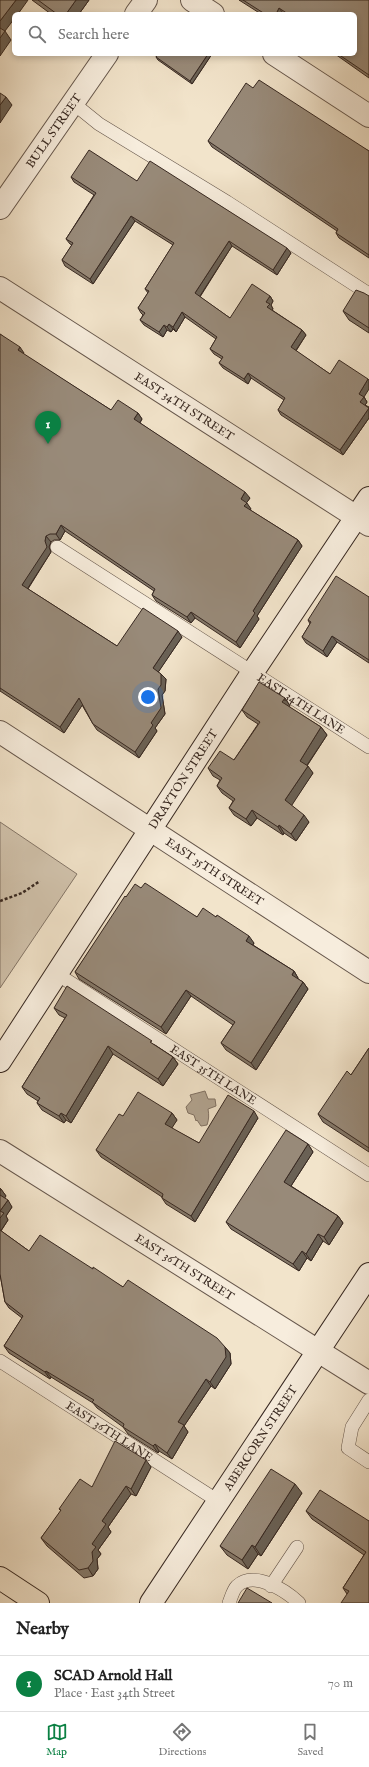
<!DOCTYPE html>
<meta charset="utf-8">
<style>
:root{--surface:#fff;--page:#f6f6f6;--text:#222;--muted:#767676;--line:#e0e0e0;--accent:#0b8043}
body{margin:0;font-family:"IM FELL English",serif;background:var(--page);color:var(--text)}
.you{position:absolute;left:148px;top:697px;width:14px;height:14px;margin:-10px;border:3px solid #fff;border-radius:50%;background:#1a73e8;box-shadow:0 0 0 6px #1a73e833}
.badge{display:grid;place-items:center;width:26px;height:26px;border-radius:50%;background:var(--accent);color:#fff;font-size:13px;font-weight:700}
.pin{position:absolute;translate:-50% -33px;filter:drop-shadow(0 1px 2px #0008)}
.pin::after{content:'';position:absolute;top:21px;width:14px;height:12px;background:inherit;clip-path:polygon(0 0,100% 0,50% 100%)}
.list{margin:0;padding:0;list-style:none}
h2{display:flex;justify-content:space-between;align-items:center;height:52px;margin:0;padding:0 16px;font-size:17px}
h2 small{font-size:13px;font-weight:400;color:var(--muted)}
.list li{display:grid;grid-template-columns:26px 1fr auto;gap:12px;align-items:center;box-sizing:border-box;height:56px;padding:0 16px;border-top:1px solid var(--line)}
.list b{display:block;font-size:15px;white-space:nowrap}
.list p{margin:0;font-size:13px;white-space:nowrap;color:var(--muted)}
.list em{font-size:13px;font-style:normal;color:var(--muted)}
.icon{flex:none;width:22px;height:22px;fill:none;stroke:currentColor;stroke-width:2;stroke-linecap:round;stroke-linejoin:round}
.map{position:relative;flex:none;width:369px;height:1603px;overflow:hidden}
.search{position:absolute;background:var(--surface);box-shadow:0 2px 6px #0003;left:12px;right:12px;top:12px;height:44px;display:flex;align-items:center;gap:10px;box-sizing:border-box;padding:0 14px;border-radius:6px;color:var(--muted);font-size:15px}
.sheet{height:108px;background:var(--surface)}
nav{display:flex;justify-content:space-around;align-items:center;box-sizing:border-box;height:56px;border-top:1px solid var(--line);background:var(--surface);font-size:11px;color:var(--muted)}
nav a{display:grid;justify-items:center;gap:2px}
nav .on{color:var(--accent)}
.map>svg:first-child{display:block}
.green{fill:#d2c4ae;stroke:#847668}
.water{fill:#b2a491;stroke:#817264}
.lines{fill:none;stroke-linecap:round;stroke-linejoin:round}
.service-casing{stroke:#66574c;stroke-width:14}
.minor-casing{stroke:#66574c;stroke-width:24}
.tertiary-casing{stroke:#66574c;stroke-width:24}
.secondary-casing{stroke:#372821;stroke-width:24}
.primary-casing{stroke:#372821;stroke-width:24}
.path{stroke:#372821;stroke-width:2.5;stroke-dasharray:3 2;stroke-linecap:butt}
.service{stroke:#f7eddd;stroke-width:13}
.minor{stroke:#f7eddd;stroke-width:22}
.tertiary{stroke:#f7eddd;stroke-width:22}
.secondary{stroke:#f7eddd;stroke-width:22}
.primary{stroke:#f2e4cb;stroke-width:22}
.wall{fill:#837768;stroke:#372821}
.shaded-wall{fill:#6a6155;stroke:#372821}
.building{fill:#988a79;stroke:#372821}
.labels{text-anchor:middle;stroke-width:3.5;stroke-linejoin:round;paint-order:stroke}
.street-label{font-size:12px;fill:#372821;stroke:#f7eddd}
</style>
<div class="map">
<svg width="369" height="1603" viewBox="0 0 369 1603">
<rect width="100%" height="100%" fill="#f2e4cb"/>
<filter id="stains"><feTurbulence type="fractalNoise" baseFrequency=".005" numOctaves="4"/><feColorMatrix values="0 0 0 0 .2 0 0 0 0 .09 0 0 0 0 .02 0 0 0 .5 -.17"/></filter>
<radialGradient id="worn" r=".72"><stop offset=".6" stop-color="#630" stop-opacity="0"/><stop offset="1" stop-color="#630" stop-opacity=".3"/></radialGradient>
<polygon class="green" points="0,822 77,874 0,988"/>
<path class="water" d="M205,1091L208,1099H215L216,1106L208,1109C209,1115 209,1119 207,1125L201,1126L197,1120L196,1121L194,1115L188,1113L186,1107L192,1100L190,1095Z"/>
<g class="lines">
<g class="service-casing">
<g id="service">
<polyline points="73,103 99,124 227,202 369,294"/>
<path id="s1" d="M57,547L369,747"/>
<path id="s2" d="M57,974L369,1175"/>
<path id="s3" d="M0,1361L218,1501"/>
<polyline points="369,1400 352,1427 348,1448 369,1462"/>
<polyline points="271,1586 297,1547"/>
<path d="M229,1603C231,1598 233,1590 237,1586C254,1570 285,1590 299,1603"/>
</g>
</g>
<g class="minor-casing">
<g id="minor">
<polyline points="192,0 213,14"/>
<polyline points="274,54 369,116"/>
<path id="s4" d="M0,288L369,525"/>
<path id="s5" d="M0,732L369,972"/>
<path id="s6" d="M0,1151L369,1383"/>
</g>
</g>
<g class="tertiary-casing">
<g id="tertiary">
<polyline points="136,14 146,0"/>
<path id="s7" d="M0,208L107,54"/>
</g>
</g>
<g class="secondary-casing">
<g id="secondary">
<path id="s8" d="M0,1061L252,673L369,498"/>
<path id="s9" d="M151,1603L369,1274"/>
</g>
</g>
<g class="primary-casing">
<polyline id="primary" points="0,1578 38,1603"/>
</g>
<polyline class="path" points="0,901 22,893 40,881"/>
<use href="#service" class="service"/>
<use href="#minor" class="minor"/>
<use href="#tertiary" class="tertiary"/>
<use href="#secondary" class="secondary"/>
<use href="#primary" class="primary"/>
</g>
<g class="wall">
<polygon points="32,0 89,0 79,14 51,14"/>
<polygon points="239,0 369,0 369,78 335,54 355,54 355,14 284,14 283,13 283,14 261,14"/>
<polygon points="158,54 212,54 192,84 158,60 156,57"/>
<polygon points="253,88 369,151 369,258 339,238 336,233 337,231 212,147 208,141"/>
<polygon points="71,177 137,181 291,253 277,275 232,246 200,297 230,318 270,296 273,301 271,305 273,309 272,310 302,330 306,335 296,351 364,397 367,402 365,405 369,407 369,418 343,455 281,415 278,410 284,400 251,378 248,384 223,368 219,363 222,359 214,354 210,349 216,339 185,317 176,332 173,329 171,332 167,330 163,337 144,325 140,320 143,315 141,313 138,308 148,293 145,289 173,245 135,221 93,284 65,266 62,260 72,245 70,244 66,239 94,195 74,182"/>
<polygon points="369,296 369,333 349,320 343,311"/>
<polygon points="0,334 24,353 23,354 111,410 138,413 142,419 140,423 250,498 246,503 251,509 250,510 298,540 302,546 257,616 259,619 240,648 195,618 191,623 156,601 152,595 154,591 65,531 60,540 54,540 51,542 49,547 51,552 28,589 117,646 182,637 158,672 161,674 166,679 165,691 162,695 165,714 155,728 157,731 139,758 97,730 93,724 82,705 64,733 0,691"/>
<polygon points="369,597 369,663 337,642 327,657 306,643 302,637 310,624 308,620"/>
<polygon points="285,698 290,706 289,707 321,727 327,735 307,766 313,773 291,805 309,822 296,841 284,833 283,835 257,818 251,826 234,815 229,808 233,801 222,793 217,786 220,780 213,776 208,768 234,760 258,724 247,717 242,710"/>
<polygon points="141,888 197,917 216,917 254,943 253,945 294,971 298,978 298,979 303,982 308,989 256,1070 226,1050 221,1043 233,1025 191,996 166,1034 79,979 75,972 126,897"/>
<polygon points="54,1008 155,1045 173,1057 178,1064 163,1086 113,1054 71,1123 66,1120 64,1123 42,1110 37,1103 38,1101 27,1094 22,1087 65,1018 59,1015"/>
<polygon points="369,1048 369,1152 323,1122 318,1114 351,1075"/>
<polygon points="172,1113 177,1120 171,1128 199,1143 258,1118 195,1222 166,1204 162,1198 162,1197 101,1157 96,1150 123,1116"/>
<polygon points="308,1144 313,1152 291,1186 338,1216 343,1223 329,1245 323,1241 311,1261 307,1258 299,1271 231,1229 226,1222"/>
<polygon points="0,1188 6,1196 4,1198 12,1207 6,1216 8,1220 1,1231 29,1251 93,1269 123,1287 225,1347 230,1353 231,1364 215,1389 211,1386 184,1426 188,1432 172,1459 159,1451 158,1453 128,1434 123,1427 97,1408 93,1403 51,1377 50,1379 9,1353 4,1346 22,1318 9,1308 5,1302 0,1274"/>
<polygon points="151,1467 136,1496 131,1494 108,1527 111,1532 98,1550 101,1554 97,1559 98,1569 93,1576 84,1578 47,1546 41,1538 61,1511 59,1509 92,1487"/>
<polygon points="302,1493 261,1556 258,1554 248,1569 227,1555 220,1546"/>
<polygon points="306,1511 369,1521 369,1603 347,1594 343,1588 364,1555 312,1519"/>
</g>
<g class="shaded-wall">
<polygon points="16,0 28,0 18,14 14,14 14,19 5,31 11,40 0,56 0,21"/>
<polygon points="76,0 89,0 79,14 66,14"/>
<polygon points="279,8 283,13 283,14 276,14"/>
<polygon points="208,54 212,54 192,84 190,81"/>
<polygon points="6,97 12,105 0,123 0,105"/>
<polygon points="131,216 135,221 93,284 90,279"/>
<polygon points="229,241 232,246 198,299 195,293"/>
<polygon points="287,248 291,253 277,275 273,270"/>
<polygon points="270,296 273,301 271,305 273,309 271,312 267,307 266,302"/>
<polygon points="182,312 185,317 176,332 173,327"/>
<polygon points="169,324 173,329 171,332 167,327"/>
<polygon points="164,325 167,330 163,337 159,332"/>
<polygon points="302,330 306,335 294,353 291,347"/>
<polygon points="20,347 24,353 22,356 18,350"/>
<polygon points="248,373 251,378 248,384 244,379"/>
<polygon points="368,379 369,380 369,389 364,397 367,402 364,407 360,402 359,394"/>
<polygon points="369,408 369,418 343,455 340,450"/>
<polygon points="138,413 142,419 138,425 134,419"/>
<polygon points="245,492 250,498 245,505 241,499"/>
<polygon points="247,503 251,509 249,512 244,506"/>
<polygon points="61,525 65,531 60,540 56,534"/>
<polygon points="46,536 51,542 49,547 51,552 26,591 22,585 45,541"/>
<polygon points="298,540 302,546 257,616 259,619 240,648 236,642 253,611"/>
<polygon points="191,612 195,618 191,623 187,617"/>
<polygon points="178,631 182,637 157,674 153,668"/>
<polygon points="332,636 337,642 327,657 323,651"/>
<polygon points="161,674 166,679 165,691 162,695 165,714 155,728 157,731 139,758 135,752 151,723"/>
<polygon points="79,698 83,704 64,733 60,727"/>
<polygon points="285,698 290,706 287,710 282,702"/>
<polygon points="321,727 327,735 305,768 300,761"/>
<polygon points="308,766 313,773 290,808 285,800"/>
<polygon points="252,810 257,818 251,826 246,819"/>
<polygon points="304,815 309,822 296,841 291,834"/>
<polygon points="279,825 284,833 283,835 278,827"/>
<polygon points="249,936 254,943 251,947 246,941"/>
<polygon points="294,971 298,978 296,981 292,975"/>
<polygon points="303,982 308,989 256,1070 251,1063"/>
<polygon points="186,990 191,996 166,1034 161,1027"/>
<polygon points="108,1046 113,1054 71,1123 66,1116"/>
<polygon points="173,1057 178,1064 163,1086 158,1079"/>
<polygon points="254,1111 258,1118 195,1222 191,1216"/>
<polygon points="61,1113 66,1120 64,1123 59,1116"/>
<polygon points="172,1113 177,1120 170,1131 165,1124"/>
<polygon points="308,1144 313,1152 289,1189 284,1182"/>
<polygon points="1,1189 6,1196 3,1201 0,1197 0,1191"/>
<polygon points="8,1200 12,1207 6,1216 8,1220 0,1232 0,1211"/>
<polygon points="338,1216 343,1223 329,1245 324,1237"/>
<polygon points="318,1234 323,1241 311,1261 306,1254"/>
<polygon points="302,1251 307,1258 299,1271 293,1264"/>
<polygon points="225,1347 230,1353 231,1364 215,1389 210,1382"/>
<polygon points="46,1371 51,1377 50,1379 45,1372"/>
<polygon points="206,1379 211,1386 184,1426 188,1432 172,1459 167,1453 178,1422"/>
<polygon points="155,1444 159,1451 158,1453 153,1446"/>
<polygon points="146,1460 151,1467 136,1496 131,1489"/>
<polygon points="295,1484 302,1493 261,1556 255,1547"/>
<polygon points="126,1486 131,1494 108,1527 111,1532 98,1550 101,1554 97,1559 98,1569 93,1576 88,1568 92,1552 92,1544 102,1521"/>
<polygon points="252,1545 258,1554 248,1569 242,1560"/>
</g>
<g class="building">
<polygon points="0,0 16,0 0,21"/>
<polygon points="38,0 76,0 66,14 57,14"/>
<polygon points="243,0 369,0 369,75 338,54 355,54 355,14 288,14 279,8 276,14 265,14"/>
<polygon points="0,28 5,31 0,38"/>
<polygon points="158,54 208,54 190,81 156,57"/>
<polygon points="259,80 369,151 369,255 336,233 338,229 208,141 246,83 253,88"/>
<polygon points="0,93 6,97 0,105"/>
<polygon points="89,150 137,181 150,161 287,248 273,270 229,241 195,293 230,318 252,284 270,296 266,302 270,304 267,307 302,330 291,347 330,374 339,360 368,379 359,394 364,397 360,402 369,408 340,450 278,410 285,398 248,373 244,379 219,363 223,357 210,349 217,337 182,312 173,327 169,324 167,327 164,325 159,332 140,320 145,313 138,308 149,291 145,289 174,243 131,216 90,279 62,260 73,243 66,239 96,193 71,177"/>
<polygon points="356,290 364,293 369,296 369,328 343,311"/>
<polygon points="0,334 20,347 18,350 111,410 118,400 138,413 134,419 245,492 241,499 247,503 244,506 298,540 253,611 255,613 236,642 191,612 187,617 152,595 155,589 61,525 56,534 50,534 46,536 45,541 47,547 22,585 117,646 143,608 178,631 153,668 161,674 161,685 158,689 161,708 151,723 153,725 135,752 93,724 79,698 60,727 0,688"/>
<polygon points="336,576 369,597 369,660 332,636 323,651 302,637 311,622 308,620"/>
<polygon points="259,682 285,698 282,702 321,727 300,761 308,766 285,800 304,815 291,834 279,825 278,827 252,810 246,819 229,808 235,799 217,786 222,778 208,768 220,751 234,760 260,722 242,710"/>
<polygon points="145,883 197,917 203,908 216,917 217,915 249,936 246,941 294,971 292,975 303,982 251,1063 221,1043 235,1022 186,990 161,1027 75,972 125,896 126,897 135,884 141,888"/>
<polygon points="67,986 152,1041 150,1042 173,1057 158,1079 108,1046 66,1116 61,1113 59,1116 37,1103 40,1098 22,1087 67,1015 54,1008"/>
<polygon points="369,1048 369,1148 318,1114 347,1071 351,1075"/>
<polygon points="138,1092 172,1113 165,1124 199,1143 228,1095 254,1111 191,1216 162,1198 163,1194 96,1150 119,1114 123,1116"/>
<polygon points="286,1130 308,1144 284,1182 338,1216 324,1237 318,1234 306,1254 302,1251 293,1264 226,1222"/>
<polygon points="0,1195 8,1200 0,1211 4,1213 0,1218"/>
<polygon points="0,1230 29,1251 40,1235 93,1269 93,1267 123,1287 128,1280 217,1338 225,1347 226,1357 210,1382 206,1379 178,1422 184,1425 167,1453 155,1444 153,1446 123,1427 124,1424 92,1402 94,1400 46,1371 45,1372 4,1346 23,1316 5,1302 0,1274"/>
<polygon points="115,1441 146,1460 131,1489 126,1486 102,1521 106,1524 92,1544 96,1547 92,1552 93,1561 88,1568 79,1570 41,1538 61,1510 59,1509 80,1479 92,1487"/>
<polygon points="271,1469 295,1484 255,1547 252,1545 242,1560 220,1546"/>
<polygon points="320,1490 369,1521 369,1603 341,1603 349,1591 343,1588 366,1552 306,1511"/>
<polygon points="247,1588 272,1603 238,1603"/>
</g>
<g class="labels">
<g class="street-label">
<text dy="4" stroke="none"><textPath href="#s7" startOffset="94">BULL STREET</textPath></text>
<text dy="4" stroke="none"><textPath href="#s4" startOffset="219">EAST 34TH STREET</textPath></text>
<text dy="4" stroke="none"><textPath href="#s1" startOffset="290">EAST 34TH LANE</textPath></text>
<text dy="4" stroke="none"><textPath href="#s8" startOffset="336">DRAYTON STREET</textPath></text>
<text dy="4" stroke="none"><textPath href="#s5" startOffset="256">EAST 35TH STREET</textPath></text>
<text dy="4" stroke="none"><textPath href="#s2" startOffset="186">EAST 35TH LANE</textPath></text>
<text dy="4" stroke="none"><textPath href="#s6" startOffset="218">EAST 36TH STREET</textPath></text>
<text dy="4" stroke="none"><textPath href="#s3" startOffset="130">EAST 36TH LANE</textPath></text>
<text dy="4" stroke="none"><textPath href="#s9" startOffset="198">ABERCORN STREET</textPath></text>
</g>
</g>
<rect width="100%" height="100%" filter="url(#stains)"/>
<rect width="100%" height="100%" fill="url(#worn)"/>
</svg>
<div class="you"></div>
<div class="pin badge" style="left:48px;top:444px">1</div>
<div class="search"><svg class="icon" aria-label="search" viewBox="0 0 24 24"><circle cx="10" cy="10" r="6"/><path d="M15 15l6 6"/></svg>Search here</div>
</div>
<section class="sheet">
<h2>Nearby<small></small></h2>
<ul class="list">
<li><span class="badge">1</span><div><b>SCAD Arnold Hall</b><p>Place · East 34th Street</p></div><em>70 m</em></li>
</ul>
</section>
<nav>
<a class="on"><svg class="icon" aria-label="map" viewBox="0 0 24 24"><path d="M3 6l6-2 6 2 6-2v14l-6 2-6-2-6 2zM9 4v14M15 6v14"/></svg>Map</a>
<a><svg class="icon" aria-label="directions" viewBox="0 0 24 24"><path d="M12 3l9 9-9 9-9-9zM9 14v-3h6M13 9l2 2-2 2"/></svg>Directions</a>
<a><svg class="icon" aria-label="saved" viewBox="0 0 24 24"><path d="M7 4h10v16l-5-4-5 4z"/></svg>Saved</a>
</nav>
